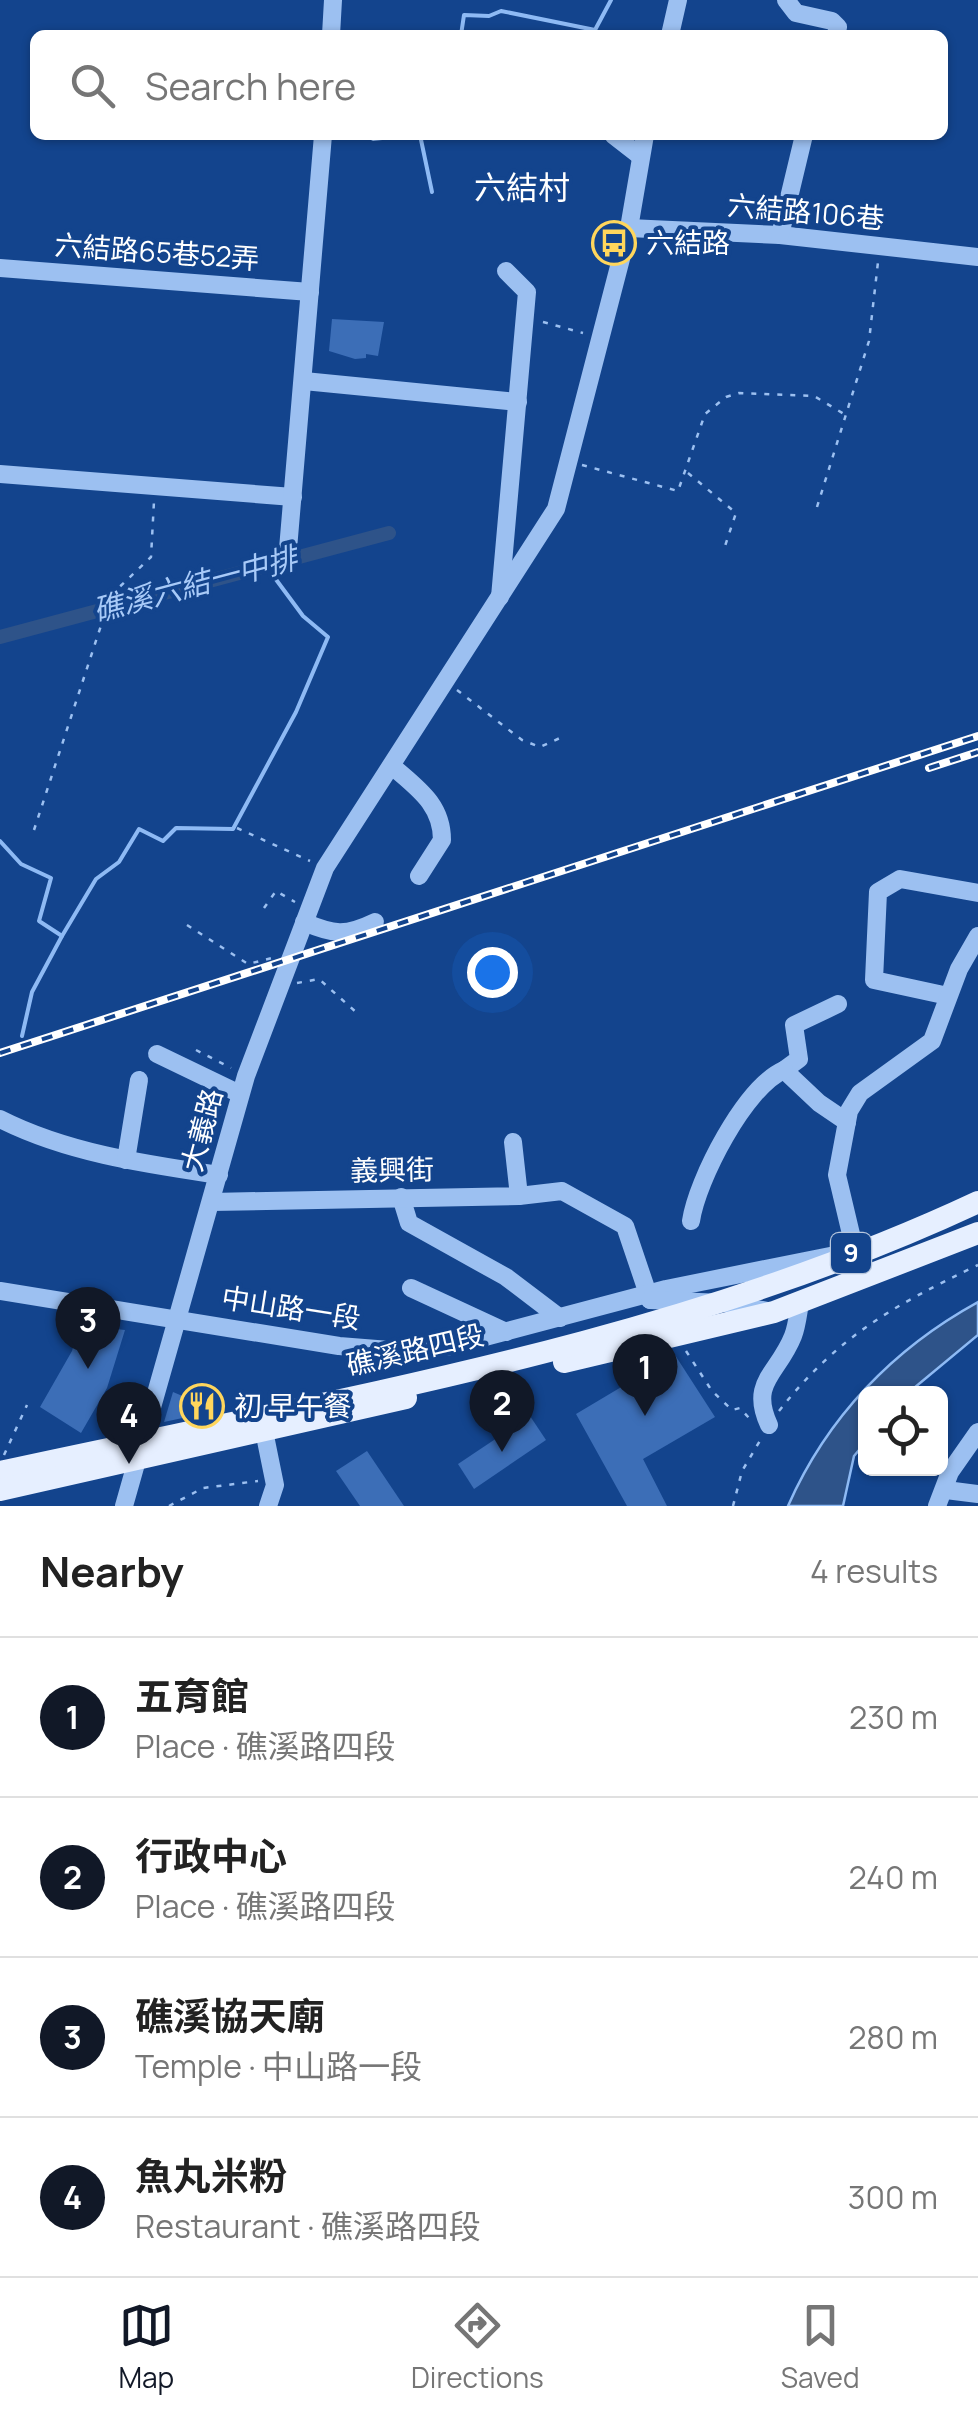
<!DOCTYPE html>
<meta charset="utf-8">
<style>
:root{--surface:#fff;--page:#f2f2f2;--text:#222;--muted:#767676;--line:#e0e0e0;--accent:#111827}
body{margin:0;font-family:Manrope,"Noto Sans TC",sans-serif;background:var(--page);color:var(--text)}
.controls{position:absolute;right:30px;bottom:30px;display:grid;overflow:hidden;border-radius:15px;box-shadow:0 2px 8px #0004}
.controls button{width:90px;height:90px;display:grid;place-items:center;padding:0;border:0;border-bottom:2px solid var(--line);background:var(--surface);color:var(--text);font:50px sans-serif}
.you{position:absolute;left:492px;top:972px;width:35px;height:35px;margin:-25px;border:8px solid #fff;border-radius:50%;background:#1a73e8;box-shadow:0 0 0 15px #1a73e833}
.badge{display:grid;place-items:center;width:65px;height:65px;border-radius:50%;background:var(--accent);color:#fff;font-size:32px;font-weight:700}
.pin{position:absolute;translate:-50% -82px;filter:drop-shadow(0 2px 5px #0008)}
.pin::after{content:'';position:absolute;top:52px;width:35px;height:30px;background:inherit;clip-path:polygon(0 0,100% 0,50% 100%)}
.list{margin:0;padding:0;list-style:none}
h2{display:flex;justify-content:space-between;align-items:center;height:130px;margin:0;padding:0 40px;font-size:42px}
h2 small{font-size:32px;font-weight:400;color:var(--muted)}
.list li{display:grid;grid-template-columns:65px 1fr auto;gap:30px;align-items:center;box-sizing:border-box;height:160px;padding:0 40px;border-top:2px solid var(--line)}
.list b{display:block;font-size:38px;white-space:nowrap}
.list p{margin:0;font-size:32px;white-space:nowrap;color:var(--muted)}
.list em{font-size:32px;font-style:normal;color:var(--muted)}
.icon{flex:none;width:55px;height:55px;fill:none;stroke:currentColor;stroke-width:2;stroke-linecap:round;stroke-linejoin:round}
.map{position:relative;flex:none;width:978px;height:1506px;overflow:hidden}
.search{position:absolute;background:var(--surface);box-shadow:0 2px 8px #0004;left:30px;right:30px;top:30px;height:110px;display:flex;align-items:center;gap:25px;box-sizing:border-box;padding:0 35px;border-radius:15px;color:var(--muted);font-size:38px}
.sheet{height:770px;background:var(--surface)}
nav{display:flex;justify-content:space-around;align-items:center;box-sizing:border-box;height:140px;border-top:2px solid var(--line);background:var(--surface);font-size:28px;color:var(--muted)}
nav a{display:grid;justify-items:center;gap:5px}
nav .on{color:var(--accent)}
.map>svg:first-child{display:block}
.water{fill:#2e5389;stroke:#8ebaf4;stroke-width:2.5}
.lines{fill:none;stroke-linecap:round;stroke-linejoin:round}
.stream{stroke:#8ebaf4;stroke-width:4}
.canal{stroke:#2e5389;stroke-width:14}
.building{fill:#3c6eb7}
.path{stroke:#9cc0f1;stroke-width:2.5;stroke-dasharray:5 8;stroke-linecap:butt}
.minor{stroke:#9cc0f1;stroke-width:18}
.major{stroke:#e6efff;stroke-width:22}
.rail-casing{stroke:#fff;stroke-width:8}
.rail{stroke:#13448d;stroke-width:4;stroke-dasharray:11;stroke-linecap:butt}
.labels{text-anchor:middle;stroke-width:8;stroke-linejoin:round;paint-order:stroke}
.shield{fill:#13448d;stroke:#b8c7dd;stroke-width:2.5}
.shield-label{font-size:25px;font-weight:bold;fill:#fff}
.street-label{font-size:28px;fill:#fff;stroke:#13448d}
.poi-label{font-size:28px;fill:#fff;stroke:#13448d;text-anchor:start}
.water-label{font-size:30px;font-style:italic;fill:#a8caf8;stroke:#13448d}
.quarter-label{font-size:32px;fill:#fff;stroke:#13448d}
</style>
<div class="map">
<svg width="978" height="1506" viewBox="0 0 978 1506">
<rect width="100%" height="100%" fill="#13448d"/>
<path class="water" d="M978,1302V1335L908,1393L866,1394L865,1443L854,1456L843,1506H788C827,1417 894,1348 978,1302Z"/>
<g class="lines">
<g class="stream">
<polyline points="461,35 464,15 489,16 501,11 595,30 611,0"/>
<polyline points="368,135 373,139 409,135"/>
<polyline points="420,135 432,192"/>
<polyline points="0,841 21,864 51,878 39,921 62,936"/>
<polyline points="22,1036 32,992 62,936 96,879 119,862 139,829 163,841 176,828 233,829 296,712 328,637 303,616 266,566"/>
</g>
<polyline class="canal" points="0,637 389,533"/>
</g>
<g class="building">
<polygon points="332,319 384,322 378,356 366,354 366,358 355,359 329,351"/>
<polygon points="79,1325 125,1330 107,1388 81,1433 40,1407 72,1351"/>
<polygon points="675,1355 715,1417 643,1459 667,1506 627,1506 576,1414"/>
<polygon points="173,1392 199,1403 201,1414 164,1422"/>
<polygon points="530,1416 546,1440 474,1489 458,1464"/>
<polygon points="367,1451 404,1506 360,1506 336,1471"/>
</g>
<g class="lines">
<g class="path">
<polyline points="543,322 583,333"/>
<polyline points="582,465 678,491 705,414 726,397 739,393 814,396 844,414"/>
<polyline points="688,473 736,513 723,552"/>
<polyline points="817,507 869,341 878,262"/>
<polyline points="457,690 522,740 540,747 560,738"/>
<polyline points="237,828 310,861"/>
<polyline points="34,830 111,595 151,557 154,501"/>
<polyline points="264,908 276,891 295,902"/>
<polyline points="187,925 248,964 272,958"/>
<polyline points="297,983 319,979 357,1013"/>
<polyline points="196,1050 231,1068"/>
<polyline points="686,1351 712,1391 732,1410 740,1408 749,1418"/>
<path d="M779,1411C838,1336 893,1306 978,1265"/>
<polyline points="4,1455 27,1405"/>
<polyline points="169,1506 203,1488 258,1481"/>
<polyline points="733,1506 742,1471 761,1439"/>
</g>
<g class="minor">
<polyline points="786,0 796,13 832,21 838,27 836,35"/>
<polyline points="331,35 333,0"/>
<polyline points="670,35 678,0"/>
<polyline points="613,135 640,156"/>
<polyline points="629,228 780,235 978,257"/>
<polyline points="780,235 804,135"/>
<polyline points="0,268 310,292"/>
<polyline points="304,381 518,402"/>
<polyline points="0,474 293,497"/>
<polyline points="288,549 323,135"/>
<polyline points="500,597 527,292 506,271"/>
<path d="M392,766C417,788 442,804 442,840L419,876"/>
<path d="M304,922C334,935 346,936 375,922"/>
<polyline points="948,996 874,980 878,892 900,879 978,893"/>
<polyline points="838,1004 794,1025 799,1059 784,1070 819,1103 847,1122"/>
<polyline points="157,1054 240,1094"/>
<path d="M0,1119C67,1153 145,1164 219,1175"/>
<polyline points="126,1160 139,1080"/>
<polyline points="519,1196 562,1191 625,1226 650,1300"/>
<polyline points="401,1197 409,1223 506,1277 560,1318"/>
<polyline points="211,1202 519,1196 513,1142"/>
<path d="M691,1221C697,1180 745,1087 784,1070"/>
<polyline points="411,1288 506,1332"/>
<polyline points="0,1291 339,1346 402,1351 451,1346 666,1289 855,1251 837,1175 849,1111 860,1093 932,1041 959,969 978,936"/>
<polyline points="650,1300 723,1303 768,1311"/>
<polyline points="262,1421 275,1485 268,1506"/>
<path d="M769,1425C749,1382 778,1374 793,1336C797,1326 798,1314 800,1303"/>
<polyline points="946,1490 978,1494"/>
<polyline points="124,1506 246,1076 325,868 556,509 629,228 645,135"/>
<polyline points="937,1506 950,1472 978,1432"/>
</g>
<g class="major">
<polyline points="564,1362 774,1312 978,1233"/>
<path d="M0,1472C329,1400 671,1346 978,1202"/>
<polyline points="0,1490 406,1398"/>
</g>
<g class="rail-casing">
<g id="rail">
<polyline points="929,768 978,752"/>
<polyline points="0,1053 978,736"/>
</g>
</g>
<use href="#rail" class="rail"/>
</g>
<defs>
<g id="bus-ring" transform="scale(2.25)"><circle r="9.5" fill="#13448d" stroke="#ffd65c" stroke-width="1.5"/><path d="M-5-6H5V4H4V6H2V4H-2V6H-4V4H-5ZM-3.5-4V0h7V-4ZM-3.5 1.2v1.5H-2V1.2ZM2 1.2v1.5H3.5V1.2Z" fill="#ffd65c"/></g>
<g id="restaurant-ring" transform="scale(2.25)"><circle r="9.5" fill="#13448d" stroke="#ffd65c" stroke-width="1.5"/><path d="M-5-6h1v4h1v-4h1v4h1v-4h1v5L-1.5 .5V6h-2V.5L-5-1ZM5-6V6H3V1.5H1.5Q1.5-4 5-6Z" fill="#ffd65c"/></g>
</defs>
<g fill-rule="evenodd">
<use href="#bus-ring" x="614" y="243"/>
<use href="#restaurant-ring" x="202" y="1406"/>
</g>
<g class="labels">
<rect class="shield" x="831" y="1233" width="40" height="40" rx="8"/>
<g class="shield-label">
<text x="851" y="1262">9</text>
</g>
<g class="street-label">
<text transform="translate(806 212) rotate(5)" y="10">六結路106巷</text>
<text transform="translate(157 252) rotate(4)" y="10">六結路65巷52弄</text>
<text transform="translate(202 1130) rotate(-75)" y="10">大義路</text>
<text transform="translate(392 1170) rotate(-1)" y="10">義興街</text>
<text transform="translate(291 1308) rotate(9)" y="10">中山路一段</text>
<text transform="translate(415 1350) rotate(-13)" y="10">礁溪路四段</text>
</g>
<g class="poi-label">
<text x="646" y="253">六結路</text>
<text x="234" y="1416">初 早午餐</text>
</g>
<g class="water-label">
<text transform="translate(195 585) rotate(-15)" y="10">礁溪六結一中排</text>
</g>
<g class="quarter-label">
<text x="522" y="199">六結村</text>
</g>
</g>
</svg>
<div class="controls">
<button><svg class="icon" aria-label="locate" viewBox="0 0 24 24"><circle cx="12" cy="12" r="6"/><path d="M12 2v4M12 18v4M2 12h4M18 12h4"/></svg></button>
</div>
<div class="you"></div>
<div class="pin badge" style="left:645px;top:1416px">1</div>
<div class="pin badge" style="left:502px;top:1452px">2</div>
<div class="pin badge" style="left:88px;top:1369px">3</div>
<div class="pin badge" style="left:129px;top:1464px">4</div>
<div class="search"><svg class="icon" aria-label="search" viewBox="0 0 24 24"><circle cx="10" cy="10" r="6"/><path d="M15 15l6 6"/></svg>Search here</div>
</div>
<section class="sheet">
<h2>Nearby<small>4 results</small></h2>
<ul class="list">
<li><span class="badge">1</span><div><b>五育館</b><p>Place · 礁溪路四段</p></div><em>230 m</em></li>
<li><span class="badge">2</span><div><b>行政中心</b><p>Place · 礁溪路四段</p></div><em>240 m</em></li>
<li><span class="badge">3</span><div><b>礁溪協天廟</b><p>Temple · 中山路一段</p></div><em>280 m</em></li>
<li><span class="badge">4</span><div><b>魚丸米粉</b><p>Restaurant · 礁溪路四段</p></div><em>300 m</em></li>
</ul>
</section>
<nav>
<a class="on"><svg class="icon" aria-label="map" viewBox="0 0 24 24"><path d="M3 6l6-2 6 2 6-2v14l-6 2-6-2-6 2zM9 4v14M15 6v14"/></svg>Map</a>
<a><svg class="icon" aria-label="directions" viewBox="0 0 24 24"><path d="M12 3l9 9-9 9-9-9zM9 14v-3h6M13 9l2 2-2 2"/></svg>Directions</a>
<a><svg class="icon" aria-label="saved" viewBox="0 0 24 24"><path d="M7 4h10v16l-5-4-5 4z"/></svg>Saved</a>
</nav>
